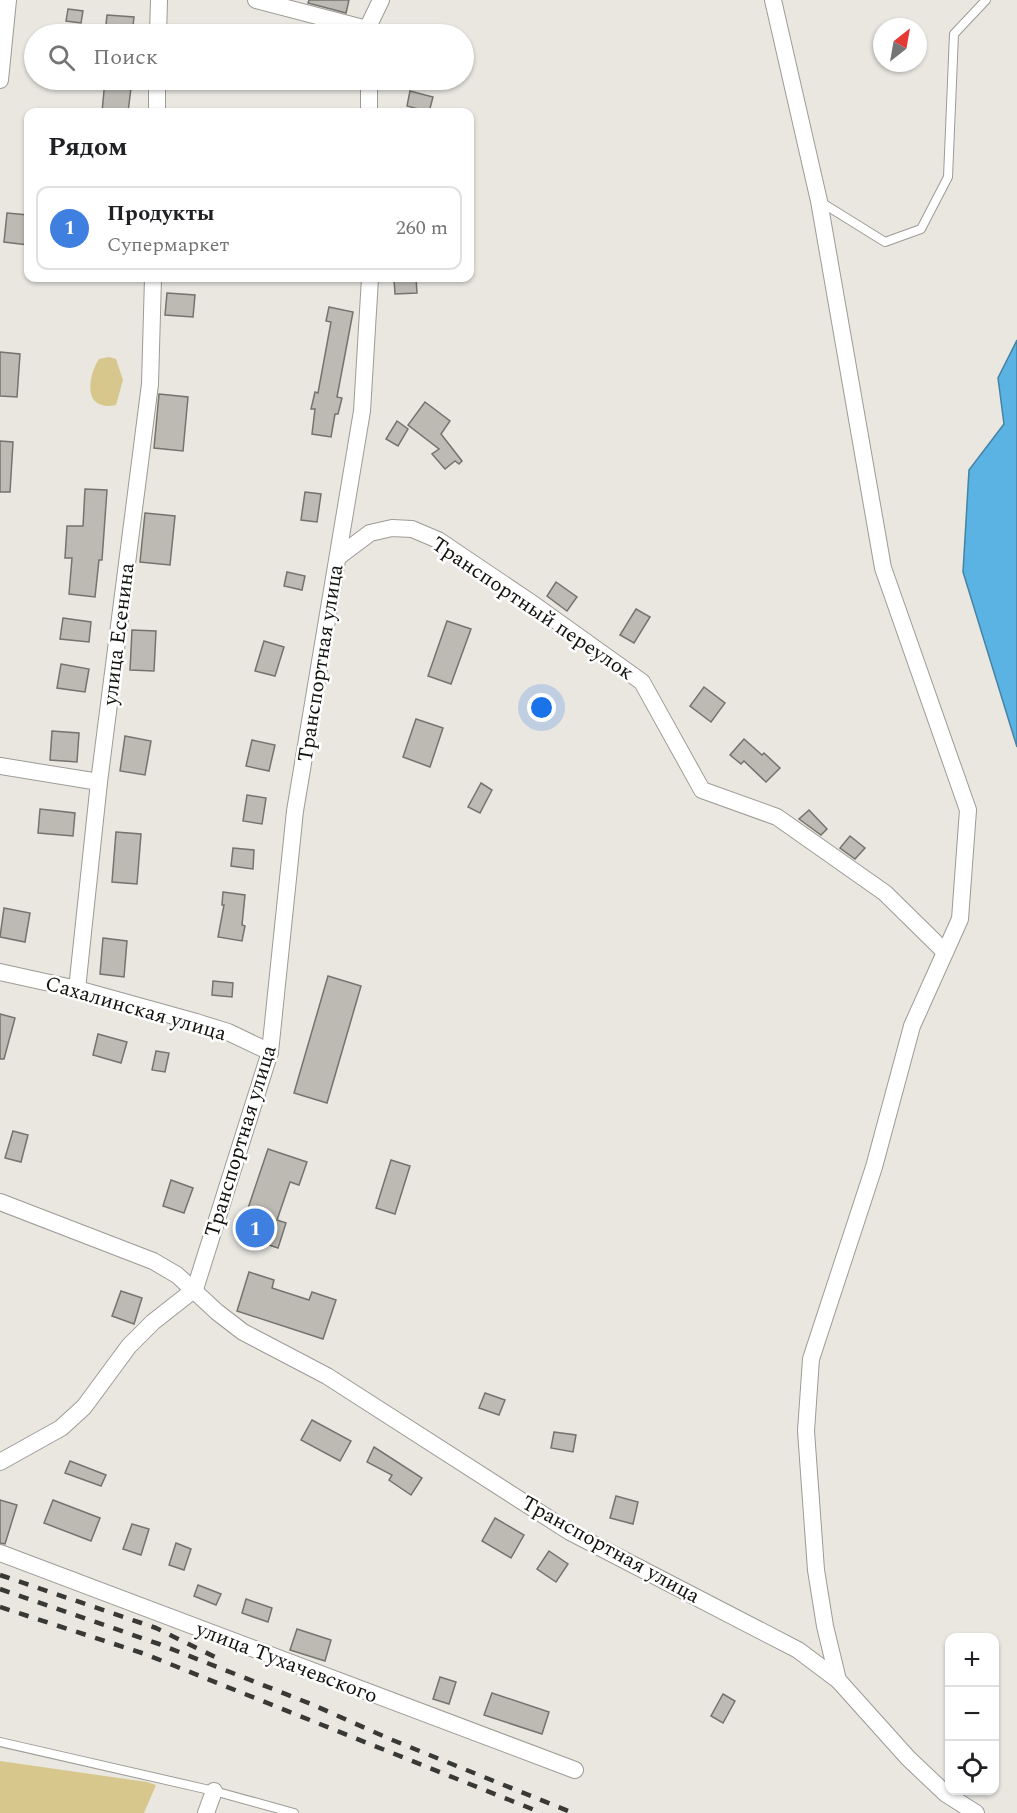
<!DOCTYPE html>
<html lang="ru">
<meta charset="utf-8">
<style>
:root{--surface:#fff;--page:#f2f2f2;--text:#202124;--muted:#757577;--line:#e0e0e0;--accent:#1a73e8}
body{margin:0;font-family:Spectral,serif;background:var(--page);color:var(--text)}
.controls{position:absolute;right:18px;bottom:18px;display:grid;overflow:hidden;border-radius:12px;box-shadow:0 2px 4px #0004}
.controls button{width:54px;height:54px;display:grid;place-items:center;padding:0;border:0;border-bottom:2px solid var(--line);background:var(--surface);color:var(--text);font:30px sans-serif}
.compass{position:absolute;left:873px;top:18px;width:54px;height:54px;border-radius:50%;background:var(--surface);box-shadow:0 2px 4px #0004;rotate:31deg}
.you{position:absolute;left:542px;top:708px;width:21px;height:21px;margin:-15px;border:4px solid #fff;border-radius:50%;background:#1a73e8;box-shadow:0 0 0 9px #1a73e833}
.badge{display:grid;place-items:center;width:39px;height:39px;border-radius:50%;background:var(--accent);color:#fff;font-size:20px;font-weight:700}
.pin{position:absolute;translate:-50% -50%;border:3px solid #fff;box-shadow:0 2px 6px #0006}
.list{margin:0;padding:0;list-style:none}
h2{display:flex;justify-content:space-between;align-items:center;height:78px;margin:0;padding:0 24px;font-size:26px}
h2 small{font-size:20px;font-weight:400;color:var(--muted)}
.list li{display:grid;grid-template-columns:39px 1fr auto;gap:18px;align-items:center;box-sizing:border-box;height:84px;margin:0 12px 12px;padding:0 12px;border:2px solid var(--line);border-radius:12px}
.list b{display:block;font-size:22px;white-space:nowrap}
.list p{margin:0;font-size:20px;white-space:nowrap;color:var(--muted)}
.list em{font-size:20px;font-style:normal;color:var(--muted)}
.icon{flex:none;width:33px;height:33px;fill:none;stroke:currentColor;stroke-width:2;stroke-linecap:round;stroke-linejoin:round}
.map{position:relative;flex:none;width:1017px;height:1813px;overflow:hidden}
.search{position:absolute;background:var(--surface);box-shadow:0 2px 4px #0004;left:24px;top:24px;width:450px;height:66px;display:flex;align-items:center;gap:15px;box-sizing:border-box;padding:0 21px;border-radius:33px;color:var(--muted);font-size:22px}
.panel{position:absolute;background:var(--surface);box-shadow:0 2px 4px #0004;left:24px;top:108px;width:450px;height:174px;border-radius:12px}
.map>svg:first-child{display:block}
.green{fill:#d7c78d}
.water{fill:#5bb3e4;stroke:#4583a4;stroke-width:1.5}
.building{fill:#bcbab3;stroke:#74736d;stroke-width:1.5}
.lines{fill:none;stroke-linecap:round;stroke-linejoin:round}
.service-casing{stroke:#9d9b95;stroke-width:10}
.minor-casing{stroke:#9d9b95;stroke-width:18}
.service{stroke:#fff;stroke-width:8}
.minor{stroke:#fff;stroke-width:16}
.rail{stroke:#383834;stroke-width:4.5;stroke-dasharray:10 10;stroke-linecap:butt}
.labels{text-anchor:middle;stroke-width:5;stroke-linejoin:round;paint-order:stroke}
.street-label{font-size:21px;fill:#12120f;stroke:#fff}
</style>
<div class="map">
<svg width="1017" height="1813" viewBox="0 0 1017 1813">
<rect width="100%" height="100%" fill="#e9e7e0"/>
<g class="green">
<path d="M109,357L116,359L123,380L116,405C83,412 87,378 99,359Z"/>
<polygon points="0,1761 147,1782 156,1785 144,1813 0,1813"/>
</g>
<polygon class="water" points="1017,340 1017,747 963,572 969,470 1004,424 998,378"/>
<g class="building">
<polygon points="309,0 349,0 346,13 308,3"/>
<polygon points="68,9 83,11 81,23 66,21"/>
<polygon points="107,15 134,17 132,34 105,34"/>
<polygon points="105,80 132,80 128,112 102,112"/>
<polygon points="410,91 433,97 429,112 407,106"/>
<polygon points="7,213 28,215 28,245 4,242"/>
<polygon points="416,278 417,293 395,294 394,279"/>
<polygon points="167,293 195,295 193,317 165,315"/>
<polygon points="329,307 353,312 337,397 342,398 338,414 335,414 331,437 312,434 315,409 311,409 315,392 318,393 331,322 326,321"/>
<polygon points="0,352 20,354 17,397 0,396"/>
<polygon points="159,394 188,397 183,451 154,448"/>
<polygon points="425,402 450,421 441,434 462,461 459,464 455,461 445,469 432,454 439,449 408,425"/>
<polygon points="397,421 408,429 398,446 386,439"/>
<polygon points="0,441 13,442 10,492 0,492"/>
<polygon points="85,489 107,490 102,560 99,560 95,597 69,594 72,558 65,558 67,526 83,526"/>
<polygon points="305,492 321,494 317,522 301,520"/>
<polygon points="145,513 175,516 170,565 140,562"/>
<polygon points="287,572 305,576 302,590 284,586"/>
<polygon points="556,582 577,597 567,611 547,596"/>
<polygon points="636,609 650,617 634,643 620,635"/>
<polygon points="63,618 91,622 89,642 60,639"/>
<polygon points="447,621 471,629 451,684 428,676"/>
<polygon points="132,630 156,631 154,671 130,670"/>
<polygon points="264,641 284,647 275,676 255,671"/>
<polygon points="61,664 89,669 85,692 57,688"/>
<polygon points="704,687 725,703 711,722 690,706"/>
<polygon points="416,719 443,728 430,767 403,757"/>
<polygon points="52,731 79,733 77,762 50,760"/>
<polygon points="125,736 151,741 145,775 120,771"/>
<polygon points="744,739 762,755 764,753 780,768 766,782 744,761 741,764 730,755"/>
<polygon points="252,740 275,745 269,771 246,766"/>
<polygon points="481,783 492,790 480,813 468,807"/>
<polygon points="247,795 266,798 262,824 243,821"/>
<polygon points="40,809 75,813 73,836 38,833"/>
<polygon points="809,810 827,829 821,835 799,819"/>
<polygon points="116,832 141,834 137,884 112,882"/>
<polygon points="850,836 865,848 855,859 840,848"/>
<polygon points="233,848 254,850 253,869 231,866"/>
<polygon points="223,892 245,895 242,925 245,926 242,941 218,937 224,905 222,905"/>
<polygon points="4,908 30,913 25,942 0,937"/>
<polygon points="103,938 127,941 124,977 100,974"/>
<polygon points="328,976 361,986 327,1103 294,1093"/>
<polygon points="213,981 233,983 232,997 212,995"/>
<polygon points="0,1014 15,1018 4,1059 0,1059"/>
<polygon points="98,1034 127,1042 121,1063 93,1055"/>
<polygon points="156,1051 169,1053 165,1072 152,1070"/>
<polygon points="13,1131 28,1135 21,1162 5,1158"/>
<polygon points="268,1149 307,1162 299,1185 290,1182 277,1220 286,1223 278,1248 239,1235"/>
<polygon points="391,1160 410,1166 395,1214 376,1208"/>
<polygon points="171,1180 193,1188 184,1213 163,1206"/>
<polygon points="249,1272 274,1280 272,1288 309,1300 312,1292 336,1300 323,1339 237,1311"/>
<polygon points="121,1291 142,1298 134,1324 112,1316"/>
<polygon points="485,1393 505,1400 499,1415 479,1408"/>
<polygon points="312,1420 351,1441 340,1461 301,1440"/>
<polygon points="554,1432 576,1435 573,1452 551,1448"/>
<polygon points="374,1447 422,1478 411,1495 389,1480 392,1475 367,1462"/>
<polygon points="70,1461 106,1475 101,1486 65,1473"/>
<polygon points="616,1496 638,1502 633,1524 610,1518"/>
<polygon points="0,1500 17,1505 5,1544 0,1543"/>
<polygon points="53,1500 100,1518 91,1541 44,1523"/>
<polygon points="495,1518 524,1535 511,1558 482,1541"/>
<polygon points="132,1524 149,1529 141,1555 123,1549"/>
<polygon points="176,1543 191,1549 184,1570 169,1565"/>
<polygon points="549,1551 568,1564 556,1582 537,1569"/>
<polygon points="198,1585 221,1594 216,1605 194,1596"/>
<polygon points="246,1599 272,1608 268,1622 242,1613"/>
<polygon points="297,1629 331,1640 325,1661 290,1650"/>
<polygon points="440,1677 456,1682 449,1704 433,1699"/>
<polygon points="492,1693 549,1712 542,1734 484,1715"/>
<polygon points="723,1694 735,1701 723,1723 711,1716"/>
</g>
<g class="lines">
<g class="service-casing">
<g id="service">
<polyline points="819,201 885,242 921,229 948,177 954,34 986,0"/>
<polyline points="0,1742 214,1791 294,1813"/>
</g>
</g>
<g class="minor-casing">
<g id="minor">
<polyline points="256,0 367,29"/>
<polyline points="773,0 819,201 883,568 968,810 960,919 912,1026 874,1167 811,1359 806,1431 816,1570 825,1626 838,1680 908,1758 946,1794 976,1813"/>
<polyline points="158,34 159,0"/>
<polyline points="367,34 367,29 381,0"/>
<polyline points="0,80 8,0"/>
<polyline points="369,80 369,112"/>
<polyline points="157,112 157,80"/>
<polyline points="338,557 370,533 392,528 412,529 438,540 533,604 642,682 702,790 777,817 885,893 945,952"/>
<polyline points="0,766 99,782"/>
<polyline points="0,972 77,989 196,1022 228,1032 270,1052"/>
<polyline points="77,989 99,782 150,384 153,278"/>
<polyline points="0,1202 153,1261 177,1275 217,1312 243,1332 327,1376 570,1532 798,1650 838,1680"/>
<polyline points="195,1289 270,1052 295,811 362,411 370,278"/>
<polyline points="0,1462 61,1428 84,1407 129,1346 153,1322 195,1289"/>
<polyline points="0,1553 575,1770"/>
<polyline points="206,1813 214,1791"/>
</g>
</g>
<use href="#service" class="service"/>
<use href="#minor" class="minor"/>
<g class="rail">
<polyline points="0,1575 156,1628 219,1659"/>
<polyline points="0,1589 159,1644 311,1704 390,1739 573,1813"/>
<polyline points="0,1607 145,1654 542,1813"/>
</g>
</g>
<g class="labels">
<g class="street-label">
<text transform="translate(533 608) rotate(34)" y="7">Транспортный переулок</text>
<text transform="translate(118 634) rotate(-83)" y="7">улица Есенина</text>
<text transform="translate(320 663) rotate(-81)" y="7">Транспортная улица</text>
<text transform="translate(136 1008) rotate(16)" y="7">Сахалинская улица</text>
<text transform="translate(240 1141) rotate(-73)" y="7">Транспортная улица</text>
<text transform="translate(611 1549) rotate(29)" y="7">Транспортная улица</text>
<text transform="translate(287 1662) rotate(21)" y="7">улица Тухачевского</text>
</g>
</g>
</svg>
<div class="controls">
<button>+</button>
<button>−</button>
<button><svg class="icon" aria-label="locate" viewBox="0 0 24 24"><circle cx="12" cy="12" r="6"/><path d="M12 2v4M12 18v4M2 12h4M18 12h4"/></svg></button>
</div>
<svg class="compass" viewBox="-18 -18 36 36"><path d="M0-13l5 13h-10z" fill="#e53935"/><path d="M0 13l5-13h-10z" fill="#757577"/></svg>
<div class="you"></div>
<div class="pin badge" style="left:255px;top:1228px;background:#3f7fe0">1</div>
<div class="search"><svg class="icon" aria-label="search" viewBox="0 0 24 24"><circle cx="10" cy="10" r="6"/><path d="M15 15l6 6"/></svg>Поиск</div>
<section class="panel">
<h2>Рядом<small></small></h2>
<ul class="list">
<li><span class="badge" style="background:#3f7fe0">1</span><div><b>Продукты</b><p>Супермаркет</p></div><em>260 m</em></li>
</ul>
</section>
</div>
